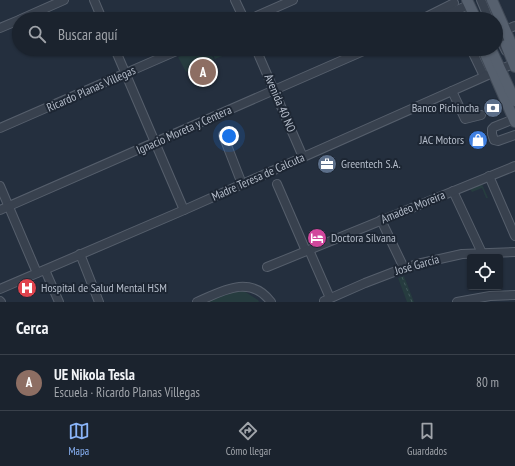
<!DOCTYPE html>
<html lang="es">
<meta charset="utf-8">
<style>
:root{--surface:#1b232e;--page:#242b36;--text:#f1f3f6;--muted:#a0a4aa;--line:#39404a;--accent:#8ab4f8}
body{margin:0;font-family:"PT Sans Narrow",sans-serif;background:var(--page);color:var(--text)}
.controls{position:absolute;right:12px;bottom:12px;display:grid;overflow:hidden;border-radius:4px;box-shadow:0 1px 3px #0004}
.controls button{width:36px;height:36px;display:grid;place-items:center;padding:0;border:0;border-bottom:1px solid var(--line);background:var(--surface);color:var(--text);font:20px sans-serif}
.you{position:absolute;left:229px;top:136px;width:14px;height:14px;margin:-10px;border:3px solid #fff;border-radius:50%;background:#1a73e8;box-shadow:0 0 0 6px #1a73e833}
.badge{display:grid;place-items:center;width:26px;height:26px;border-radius:50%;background:var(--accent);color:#fff;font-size:13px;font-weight:700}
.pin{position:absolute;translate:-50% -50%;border:2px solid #fff;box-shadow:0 1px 4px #0006}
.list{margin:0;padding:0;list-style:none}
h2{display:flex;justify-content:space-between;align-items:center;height:52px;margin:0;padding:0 16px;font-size:17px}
h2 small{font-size:13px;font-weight:400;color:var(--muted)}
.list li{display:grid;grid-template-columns:26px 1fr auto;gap:12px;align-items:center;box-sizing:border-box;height:56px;padding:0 16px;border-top:1px solid var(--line)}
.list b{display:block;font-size:15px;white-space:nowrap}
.list p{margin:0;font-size:13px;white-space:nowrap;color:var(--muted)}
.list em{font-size:13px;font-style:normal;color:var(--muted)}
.icon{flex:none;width:22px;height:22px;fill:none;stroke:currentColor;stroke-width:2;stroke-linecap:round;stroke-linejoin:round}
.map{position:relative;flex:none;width:515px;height:302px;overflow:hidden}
.search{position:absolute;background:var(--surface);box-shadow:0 1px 3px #0004;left:12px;right:12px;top:12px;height:44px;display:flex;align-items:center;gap:10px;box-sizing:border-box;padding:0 14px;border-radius:22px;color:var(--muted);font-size:15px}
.sheet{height:108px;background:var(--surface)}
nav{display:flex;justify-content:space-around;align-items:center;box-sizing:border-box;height:56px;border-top:1px solid var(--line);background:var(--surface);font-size:11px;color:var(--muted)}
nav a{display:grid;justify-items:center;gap:2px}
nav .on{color:var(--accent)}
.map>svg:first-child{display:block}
.medical{fill:#32303f}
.green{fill:#263c3f}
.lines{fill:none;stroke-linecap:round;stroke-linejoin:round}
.minor-casing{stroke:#565f6c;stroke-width:10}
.major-casing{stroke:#414a57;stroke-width:12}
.path{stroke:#44595c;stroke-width:1;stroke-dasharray:3 3;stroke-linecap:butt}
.minor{stroke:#38414e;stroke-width:8}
.major{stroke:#56606e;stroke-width:10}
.labels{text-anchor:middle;stroke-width:4;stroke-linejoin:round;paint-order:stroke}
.street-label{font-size:12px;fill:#b4bcc9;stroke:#1d2633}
.poi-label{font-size:12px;fill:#b4bcc9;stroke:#1d2633;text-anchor:start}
</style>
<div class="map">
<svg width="515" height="302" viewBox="0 0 515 302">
<rect width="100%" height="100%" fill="#242f3e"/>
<polygon class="medical" points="31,280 35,291 23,295 19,285"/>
<g class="green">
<polygon points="197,49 209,49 214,60 186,72 178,57"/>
<polygon points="210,49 239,49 215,59"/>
<polygon points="482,184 488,198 486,198 482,188 472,192 470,189"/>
<polygon points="404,276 414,302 407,302 398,278"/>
<polygon points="237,291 244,291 258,300 259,302 205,302"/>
</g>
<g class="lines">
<g class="minor-casing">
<g id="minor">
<polyline points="94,0 102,19"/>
<polyline points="235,0 244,19"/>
<polyline points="481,0 489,19"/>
<polyline points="21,19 64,0"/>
<polyline points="250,19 293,0"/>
<polyline points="422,19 454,3"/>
<polyline points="436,19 464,7"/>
<polyline points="0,28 19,20"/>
<polyline points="505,30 515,26"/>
<polyline points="496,31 506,51"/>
<polyline points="115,49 184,210"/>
<polyline points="256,49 303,157"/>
<polyline points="472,51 484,76"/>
<polyline points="452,91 465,119 481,115"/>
<polyline points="514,119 494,127 492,129 492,134 494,140 498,141 515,135"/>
<polyline points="0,128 181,49"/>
<polyline points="223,135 242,184"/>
<polyline points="489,176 515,236"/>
<polyline points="277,184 306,251"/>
<polyline points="0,186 37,273"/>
<polyline points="453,191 482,253"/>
<polyline points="0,210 368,49"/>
<polyline points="381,220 404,268"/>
<polyline points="309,250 330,298"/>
<polyline points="80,254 99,302"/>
<polyline points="267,267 515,166"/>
<polyline points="45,270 59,302"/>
<polyline points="0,289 184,210 515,63"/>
<polyline points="0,301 1,302"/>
<polyline points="324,301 365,283 399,270 417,264 462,254 515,252"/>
<path d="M197,302C222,291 250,274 271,302"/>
<polyline points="457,302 490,296 515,295"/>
</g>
</g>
<g class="major-casing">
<g id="major">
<polyline points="467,0 476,19"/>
<polyline points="492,0 515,52"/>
<polyline points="506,45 515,67"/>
<polyline points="483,49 515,122"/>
<polyline points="491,49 515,101"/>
</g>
</g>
<polyline class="path" points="402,277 412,302"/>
<use href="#minor" class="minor"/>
<use href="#major" class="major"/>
</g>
<defs>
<g id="bank-disc" transform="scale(1)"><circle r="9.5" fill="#5c6f8a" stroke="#1d2633"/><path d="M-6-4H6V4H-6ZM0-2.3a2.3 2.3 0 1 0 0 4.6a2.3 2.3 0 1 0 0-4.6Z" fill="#fff"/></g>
<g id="shop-disc" transform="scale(1)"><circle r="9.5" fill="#3f7fe0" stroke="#1d2633"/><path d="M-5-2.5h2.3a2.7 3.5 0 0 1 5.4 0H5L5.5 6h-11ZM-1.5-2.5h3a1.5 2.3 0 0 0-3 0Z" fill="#fff"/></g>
<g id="office-disc" transform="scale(1)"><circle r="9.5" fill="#5c6f8a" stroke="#1d2633"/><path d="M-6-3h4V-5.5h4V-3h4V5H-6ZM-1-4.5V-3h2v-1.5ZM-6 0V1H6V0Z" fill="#fff"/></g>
<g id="hotel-disc" transform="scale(1)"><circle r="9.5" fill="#d1479c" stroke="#1d2633"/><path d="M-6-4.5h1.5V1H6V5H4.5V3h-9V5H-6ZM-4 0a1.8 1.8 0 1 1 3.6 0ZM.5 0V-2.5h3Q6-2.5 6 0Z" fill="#fff"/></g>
<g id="hospital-disc" transform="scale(1)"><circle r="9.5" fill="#e0444e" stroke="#1d2633"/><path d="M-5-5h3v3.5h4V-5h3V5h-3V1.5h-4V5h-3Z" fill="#fff"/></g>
</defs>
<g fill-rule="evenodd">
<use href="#bank-disc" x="493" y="108"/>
<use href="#shop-disc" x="478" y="140"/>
<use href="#office-disc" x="327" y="164"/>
<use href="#hotel-disc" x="317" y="238"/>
<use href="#hospital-disc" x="27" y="288"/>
</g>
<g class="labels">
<g class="street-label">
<text transform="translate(91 89) rotate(-24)" y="4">Ricardo Planas Villegas</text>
<text transform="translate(280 103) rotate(67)" y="4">Avenida 40 NO</text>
<text transform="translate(184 130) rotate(-24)" y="4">Ignacio Moreta y Centera</text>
<text transform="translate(258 177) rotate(-24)" y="4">Madre Teresa de Calcuta</text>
<text transform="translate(413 207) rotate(-22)" y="4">Amadeo Moreira</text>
<text transform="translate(417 265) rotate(-16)" y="4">José García</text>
</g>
<g class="poi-label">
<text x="479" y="112" text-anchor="end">Banco Pichincha</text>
<text x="464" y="144" text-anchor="end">JAC Motors</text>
<text x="341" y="168">Greentech S.A.</text>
<text x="331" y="242">Doctora Silvana</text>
<text x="41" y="292">Hospital de Salud Mental HSM</text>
</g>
</g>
</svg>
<div class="controls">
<button><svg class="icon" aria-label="locate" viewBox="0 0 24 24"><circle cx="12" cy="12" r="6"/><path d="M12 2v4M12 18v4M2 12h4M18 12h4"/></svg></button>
</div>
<div class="you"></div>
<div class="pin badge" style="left:203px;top:72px;background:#8d6e63">A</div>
<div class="search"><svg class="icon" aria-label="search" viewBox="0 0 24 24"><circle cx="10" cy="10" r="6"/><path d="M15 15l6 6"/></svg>Buscar aquí</div>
</div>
<section class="sheet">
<h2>Cerca<small></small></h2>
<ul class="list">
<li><span class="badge" style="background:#8d6e63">A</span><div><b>UE Nikola Tesla</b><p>Escuela · Ricardo Planas Villegas</p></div><em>80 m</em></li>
</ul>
</section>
<nav>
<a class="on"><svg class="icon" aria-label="map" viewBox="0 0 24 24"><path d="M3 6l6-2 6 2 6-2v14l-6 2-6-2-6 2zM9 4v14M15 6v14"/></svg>Mapa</a>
<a><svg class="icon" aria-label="directions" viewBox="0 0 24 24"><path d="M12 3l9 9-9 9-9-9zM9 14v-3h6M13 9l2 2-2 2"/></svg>Cómo llegar</a>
<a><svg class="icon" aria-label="saved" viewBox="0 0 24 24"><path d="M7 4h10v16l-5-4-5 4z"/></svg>Guardados</a>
</nav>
